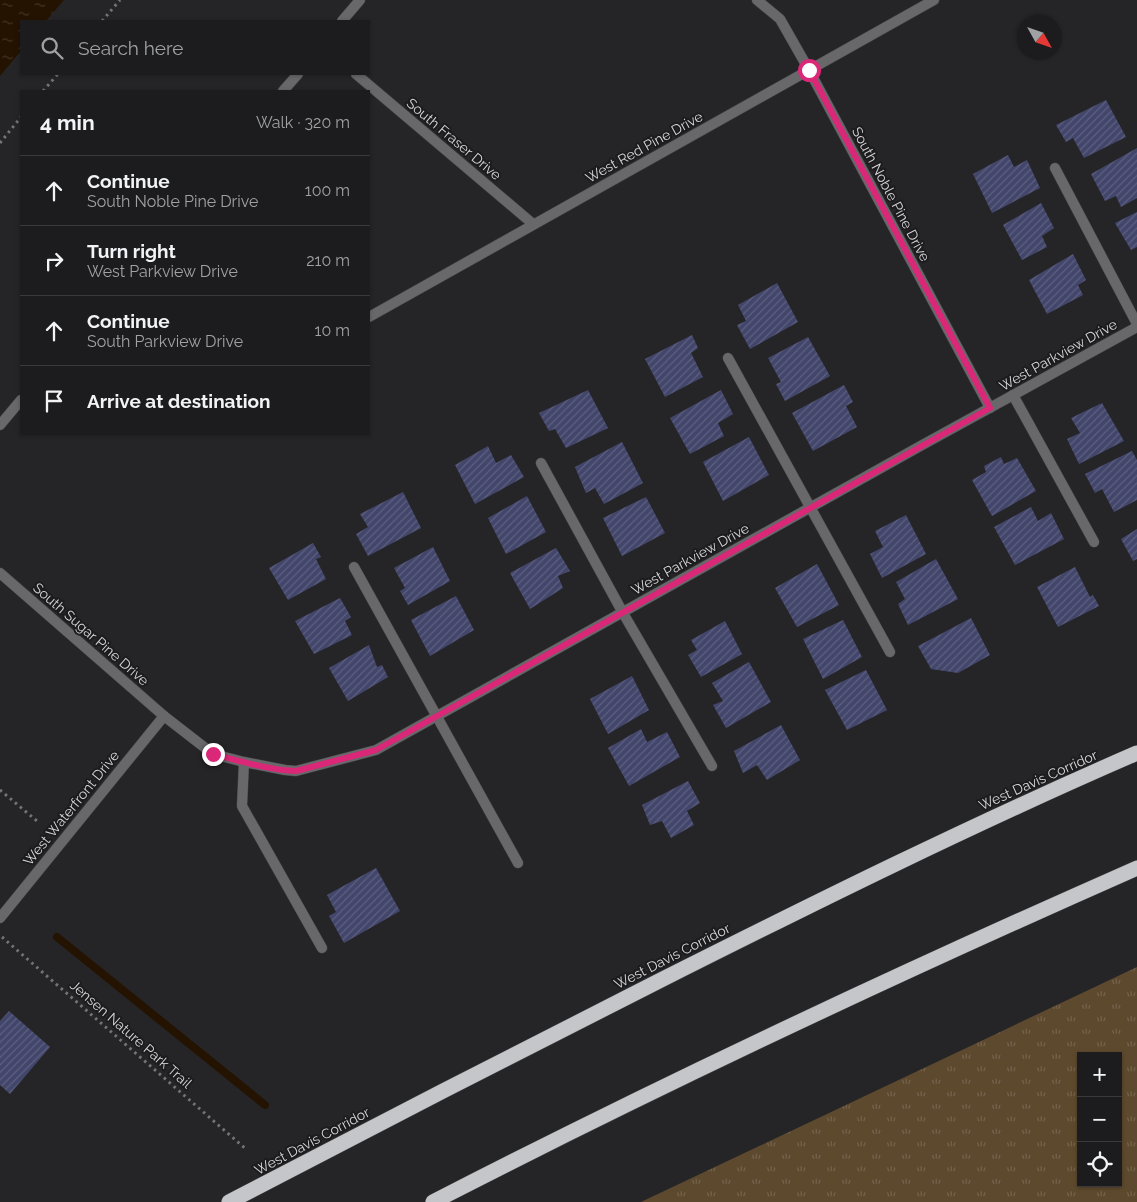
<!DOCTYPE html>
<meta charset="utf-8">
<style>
:root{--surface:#1c1c1e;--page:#252527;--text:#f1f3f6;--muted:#a0a1a4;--line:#3a3a3c}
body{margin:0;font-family:Raleway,sans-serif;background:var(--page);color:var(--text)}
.controls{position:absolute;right:15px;bottom:15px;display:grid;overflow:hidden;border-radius:0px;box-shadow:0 1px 4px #0004}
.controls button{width:45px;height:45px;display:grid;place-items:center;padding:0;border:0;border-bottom:1px solid var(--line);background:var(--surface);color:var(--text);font:25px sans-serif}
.compass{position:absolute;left:1017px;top:15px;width:45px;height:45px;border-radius:50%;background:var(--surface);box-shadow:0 1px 4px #0004;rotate:130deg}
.stop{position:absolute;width:15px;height:15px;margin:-11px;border:4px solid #db2777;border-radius:50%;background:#fff}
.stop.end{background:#db2777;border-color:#fff;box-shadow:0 1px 5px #0008}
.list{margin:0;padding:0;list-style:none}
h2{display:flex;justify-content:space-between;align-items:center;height:65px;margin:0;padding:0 20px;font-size:21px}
h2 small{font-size:16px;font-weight:400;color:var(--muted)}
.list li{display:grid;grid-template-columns:32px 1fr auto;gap:15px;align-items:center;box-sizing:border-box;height:70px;padding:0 20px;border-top:1px solid var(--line)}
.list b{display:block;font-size:19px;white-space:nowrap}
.list p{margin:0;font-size:16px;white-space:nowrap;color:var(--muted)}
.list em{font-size:16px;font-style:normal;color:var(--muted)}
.icon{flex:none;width:28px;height:28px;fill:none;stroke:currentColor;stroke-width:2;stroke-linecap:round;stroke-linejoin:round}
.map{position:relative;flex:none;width:1137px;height:1202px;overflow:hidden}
.search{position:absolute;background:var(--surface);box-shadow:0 1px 4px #0004;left:20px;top:20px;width:350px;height:55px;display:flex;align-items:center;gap:12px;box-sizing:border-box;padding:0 18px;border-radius:0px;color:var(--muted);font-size:19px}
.panel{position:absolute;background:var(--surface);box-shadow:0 1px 4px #0004;left:20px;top:90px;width:350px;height:345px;border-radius:0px}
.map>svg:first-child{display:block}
.grass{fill:url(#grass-tufts);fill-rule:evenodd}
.water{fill:url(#water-ripples)}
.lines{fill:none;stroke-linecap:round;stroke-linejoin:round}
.stream{stroke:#241300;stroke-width:8}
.building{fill:url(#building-hatch)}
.lane-casing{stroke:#414144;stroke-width:11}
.street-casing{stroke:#414144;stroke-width:11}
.highway-casing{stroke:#414144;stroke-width:16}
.path{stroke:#747477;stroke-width:3;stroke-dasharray:2.5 4;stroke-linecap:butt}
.lane{stroke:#68686a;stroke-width:10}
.street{stroke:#68686a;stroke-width:10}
.highway{stroke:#c5c6c9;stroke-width:15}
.route{stroke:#db2777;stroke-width:6}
.labels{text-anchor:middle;stroke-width:4;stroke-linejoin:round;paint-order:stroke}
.street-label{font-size:14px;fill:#d7d7d9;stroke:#1c1c1f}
</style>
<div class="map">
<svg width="1137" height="1202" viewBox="0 0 1137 1202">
<defs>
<pattern id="grass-tufts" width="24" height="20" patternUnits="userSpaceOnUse" patternTransform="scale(1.25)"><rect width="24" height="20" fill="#5d492e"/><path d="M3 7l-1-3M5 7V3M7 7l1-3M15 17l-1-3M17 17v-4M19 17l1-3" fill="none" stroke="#74624c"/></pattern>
<pattern id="water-ripples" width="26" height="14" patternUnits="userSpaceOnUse" patternTransform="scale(1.25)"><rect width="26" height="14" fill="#241300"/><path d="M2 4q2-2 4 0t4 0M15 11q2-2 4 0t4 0" fill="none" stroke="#433525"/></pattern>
<pattern id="building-hatch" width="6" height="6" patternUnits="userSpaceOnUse" patternTransform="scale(1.25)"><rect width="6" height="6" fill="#43466b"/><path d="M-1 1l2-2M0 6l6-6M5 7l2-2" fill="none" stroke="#5d6080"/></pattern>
</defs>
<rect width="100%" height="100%" fill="#252528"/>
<path class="grass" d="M1137,967V1202H641ZM1081,1056H1118V1183H1081Z"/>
<polygon class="water" points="0,0 64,0 46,21 21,21 21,51 0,76"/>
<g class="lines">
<polyline class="stream" points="57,937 265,1105"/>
</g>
<g class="building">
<polygon points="1106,100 1126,137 1084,158 1073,138 1066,142 1056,125"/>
<polygon points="1137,148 1137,198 1121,207 1116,196 1105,201 1091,174"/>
<polygon points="1008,155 1014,167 1027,160 1040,188 992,213 973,174"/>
<polygon points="1041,203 1054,228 1042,236 1047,247 1022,260 1003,225"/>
<polygon points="1137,212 1137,247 1131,250 1115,223"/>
<polygon points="1073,254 1086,280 1078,285 1083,295 1047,314 1029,280"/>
<polygon points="777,283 798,322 750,349 737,325 746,321 738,305"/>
<polygon points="692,335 698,348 691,353 703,377 665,397 645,359"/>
<polygon points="808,337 830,376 785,401 776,384 781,382 768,358"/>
<polygon points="844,385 853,402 846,406 857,427 813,451 792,413"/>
<polygon points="588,390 608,428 566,448 555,429 549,431 539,413"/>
<polygon points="721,390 733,414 718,423 724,436 690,454 670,418"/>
<polygon points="1102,403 1124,441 1079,464 1067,439 1080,433 1071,418"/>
<polygon points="749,437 769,475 723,501 703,462"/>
<polygon points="622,442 643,483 604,504 595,488 586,493 575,467"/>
<polygon points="488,446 496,463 511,455 524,477 475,504 455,465"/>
<polygon points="1132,451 1137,460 1137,500 1114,512 1102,489 1095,493 1085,474"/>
<polygon points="1001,457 1004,464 1017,458 1036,491 992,516 972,480 986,472 984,466"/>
<polygon points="403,492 421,528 368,556 356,534 368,527 360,514"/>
<polygon points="527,496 546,532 506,554 488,518"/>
<polygon points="646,497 665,533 622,556 603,518"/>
<polygon points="1031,507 1038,521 1051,513 1064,539 1015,565 994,527"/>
<polygon points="906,515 926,554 882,578 870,554 883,547 875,531"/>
<polygon points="1137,529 1137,559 1133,561 1121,539"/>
<polygon points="313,543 321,557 316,559 326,579 288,600 269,568"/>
<polygon points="433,547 450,581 408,605 400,591 405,588 394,568"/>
<polygon points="556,548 570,571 558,576 563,588 530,609 510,573"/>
<polygon points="936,559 958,599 908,625 898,604 905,599 896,582"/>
<polygon points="817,564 839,605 797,627 775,588"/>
<polygon points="1075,567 1090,597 1093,595 1099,606 1058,627 1037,587"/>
<polygon points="456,596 474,630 430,656 411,620"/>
<polygon points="340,598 351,617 345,621 352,635 314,654 295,621"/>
<polygon points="971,618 990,655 958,673 931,669 918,646"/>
<polygon points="843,620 862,657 823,679 803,639"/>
<polygon points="725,621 742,654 701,677 688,655 697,650 691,640"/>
<polygon points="369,645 377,667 382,665 388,677 348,701 329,668"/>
<polygon points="749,662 771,702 726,728 713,705 723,701 712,683"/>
<polygon points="866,670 887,710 847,730 825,690"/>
<polygon points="632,676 649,710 608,734 590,699"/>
<polygon points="781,725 800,760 767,780 757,765 743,773 734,751"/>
<polygon points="641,729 647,742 667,732 680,757 629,786 608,748"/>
<polygon points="688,781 700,803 687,811 694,825 671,838 662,821 650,825 642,805"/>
<polygon points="376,868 400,911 344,943 329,916 336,912 327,895"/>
<polygon points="9,1011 50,1047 10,1094 0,1085 0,1021"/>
</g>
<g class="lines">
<g class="lane-casing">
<g id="lane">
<polyline points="1055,168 1137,324"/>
<polyline points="728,358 890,652"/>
<polyline points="1013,395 1094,542"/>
<polyline points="541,463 623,613 712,766"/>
<polyline points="354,567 518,863"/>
<polyline points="244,762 242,806 322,948"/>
</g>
</g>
<g class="street-casing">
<g id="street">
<polyline points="757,0 780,19 809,70 990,408"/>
<polyline points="342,21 360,0"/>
<polyline points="356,74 533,224"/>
<polyline points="283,91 298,74"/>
<polyline points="369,317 934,0"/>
<polyline points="0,425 21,400"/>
<polyline points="0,573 164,716 213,754 244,762 285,770 296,771 376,750 924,444 1137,327"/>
<polyline points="0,918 164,716"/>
</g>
</g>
<g class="highway-casing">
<g id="highway">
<path d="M229,1202C371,1128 512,1055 655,983C814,903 973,824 1137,753"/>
<path d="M433,1202C664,1083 899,973 1137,868"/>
</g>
</g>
<g class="path">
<polyline points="102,21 120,0"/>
<polyline points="43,91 58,74"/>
<polyline points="0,143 21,117"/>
<polyline points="0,790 37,821"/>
<polyline points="2,937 247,1150"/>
</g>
<use href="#lane" class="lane"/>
<use href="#street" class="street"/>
<use href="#highway" class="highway"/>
</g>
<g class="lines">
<path class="route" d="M213,754C240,761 268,770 296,771L376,750L990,408L809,70"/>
</g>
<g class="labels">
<g class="street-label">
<text transform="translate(454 139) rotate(40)" y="5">South Fraser Drive</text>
<text transform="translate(644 147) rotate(-29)" y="5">West Red Pine Drive</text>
<text transform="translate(891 194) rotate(62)" y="5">South Noble Pine Drive</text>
<text transform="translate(1058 355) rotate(-29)" y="5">West Parkview Drive</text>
<text transform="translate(690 559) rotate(-29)" y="5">West Parkview Drive</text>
<text transform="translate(91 634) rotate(41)" y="5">South Sugar Pine Drive</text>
<text transform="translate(1038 780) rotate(-24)" y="5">West Davis Corridor</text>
<text transform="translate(71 808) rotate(-51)" y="5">West Waterfront Drive</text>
<text transform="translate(672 956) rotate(-27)" y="5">West Davis Corridor</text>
<text transform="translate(131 1034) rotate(41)" y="5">Jensen Nature Park Trail</text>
<text transform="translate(312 1141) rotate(-28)" y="5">West Davis Corridor</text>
</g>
</g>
</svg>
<div class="controls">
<button>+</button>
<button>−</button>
<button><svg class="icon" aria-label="locate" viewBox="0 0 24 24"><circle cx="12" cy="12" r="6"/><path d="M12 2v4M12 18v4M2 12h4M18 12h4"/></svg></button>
</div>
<svg class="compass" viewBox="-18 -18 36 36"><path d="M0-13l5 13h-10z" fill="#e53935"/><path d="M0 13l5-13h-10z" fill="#a0a1a4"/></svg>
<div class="stop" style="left:809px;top:70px"></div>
<div class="stop end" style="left:213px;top:754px"></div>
<div class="search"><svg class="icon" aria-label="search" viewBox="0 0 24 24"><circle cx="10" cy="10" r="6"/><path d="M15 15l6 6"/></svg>Search here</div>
<section class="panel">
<h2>4 min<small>Walk · 320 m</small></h2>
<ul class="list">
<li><svg class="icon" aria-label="ahead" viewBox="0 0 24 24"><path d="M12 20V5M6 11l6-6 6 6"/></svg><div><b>Continue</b><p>South Noble Pine Drive</p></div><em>100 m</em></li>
<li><svg class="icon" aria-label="right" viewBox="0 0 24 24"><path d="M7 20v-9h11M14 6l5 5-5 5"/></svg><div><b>Turn right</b><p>West Parkview Drive</p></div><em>210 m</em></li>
<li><svg class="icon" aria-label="ahead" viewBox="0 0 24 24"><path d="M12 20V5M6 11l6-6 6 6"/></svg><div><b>Continue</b><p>South Parkview Drive</p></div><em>10 m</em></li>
<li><svg class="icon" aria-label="arrive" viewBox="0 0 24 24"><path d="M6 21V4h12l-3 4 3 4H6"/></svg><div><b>Arrive at destination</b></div></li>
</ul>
</section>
</div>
